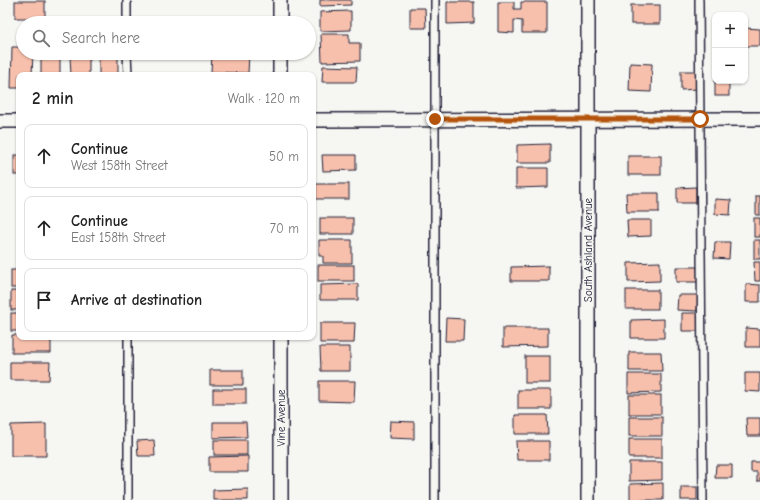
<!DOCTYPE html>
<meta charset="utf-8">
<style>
:root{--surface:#fff;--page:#f2f2f2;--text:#222;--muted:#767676;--line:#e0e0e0}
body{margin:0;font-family:"Comic Neue",sans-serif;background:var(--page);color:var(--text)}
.controls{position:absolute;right:12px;top:12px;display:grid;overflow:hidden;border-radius:8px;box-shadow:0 1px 3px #0004}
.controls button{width:36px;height:36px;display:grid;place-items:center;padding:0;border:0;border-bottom:1px solid var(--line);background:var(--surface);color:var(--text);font:20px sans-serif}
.stop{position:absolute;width:12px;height:12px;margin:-9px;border:3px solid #b45309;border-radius:50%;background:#fff}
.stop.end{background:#b45309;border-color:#fff;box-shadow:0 1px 4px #0008}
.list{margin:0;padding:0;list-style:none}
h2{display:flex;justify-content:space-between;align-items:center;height:52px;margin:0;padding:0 16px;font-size:17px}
h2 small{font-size:13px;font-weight:400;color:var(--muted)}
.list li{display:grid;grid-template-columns:26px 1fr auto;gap:12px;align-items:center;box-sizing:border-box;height:64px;margin:0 8px 8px;padding:0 8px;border:1px solid var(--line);border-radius:8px}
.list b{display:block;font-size:15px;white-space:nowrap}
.list p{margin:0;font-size:13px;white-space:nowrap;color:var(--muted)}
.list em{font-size:13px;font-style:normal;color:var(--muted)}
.icon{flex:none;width:22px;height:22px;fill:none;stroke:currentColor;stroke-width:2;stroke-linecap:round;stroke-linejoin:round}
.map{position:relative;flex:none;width:760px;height:500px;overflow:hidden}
.search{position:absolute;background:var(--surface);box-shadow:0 1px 3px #0004;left:16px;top:16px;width:300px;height:44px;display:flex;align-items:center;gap:10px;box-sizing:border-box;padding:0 14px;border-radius:22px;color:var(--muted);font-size:15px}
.panel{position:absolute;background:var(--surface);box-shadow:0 1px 3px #0004;left:16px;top:72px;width:300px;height:268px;border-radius:8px}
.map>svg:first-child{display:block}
.building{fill:#f7c0ac;stroke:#22223b}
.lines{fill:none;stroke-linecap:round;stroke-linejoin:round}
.lane-casing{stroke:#22223b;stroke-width:10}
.street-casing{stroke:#22223b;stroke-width:16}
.lane{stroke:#f6f6f2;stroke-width:7}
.street{stroke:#f6f6f2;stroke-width:13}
.route{stroke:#b45309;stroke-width:5}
.labels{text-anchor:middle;stroke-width:3;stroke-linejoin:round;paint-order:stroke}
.street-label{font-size:11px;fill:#22223b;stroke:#f6f6f2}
</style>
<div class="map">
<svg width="760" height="500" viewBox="0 0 760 500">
<rect width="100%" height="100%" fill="#f6f6f2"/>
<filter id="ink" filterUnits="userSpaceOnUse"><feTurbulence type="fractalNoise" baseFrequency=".025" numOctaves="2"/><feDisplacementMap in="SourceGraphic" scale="8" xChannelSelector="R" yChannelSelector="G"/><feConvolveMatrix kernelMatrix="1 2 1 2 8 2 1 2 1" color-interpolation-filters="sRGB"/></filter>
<g filter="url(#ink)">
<g class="building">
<polygon points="320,0 351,0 351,5 320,6"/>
<rect x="15" y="1" width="30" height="17"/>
<polygon points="447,2 474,2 474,23 447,24"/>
<polygon points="498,2 514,2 514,9 521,9 521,2 547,2 547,33 522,33 522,21 514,20 514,33 498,32"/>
<rect x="631" y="5" width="29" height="19"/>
<polygon points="410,8 425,8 426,28 410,28"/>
<polygon points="351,11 351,30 320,31 320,12"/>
<polygon points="745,28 760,29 760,46 745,46"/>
<polygon points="321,34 349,34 349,43 360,43 360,61 322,62"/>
<polygon points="12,47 23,47 23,53 33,53 32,75 19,75 19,88 11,88"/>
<polygon points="212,53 249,54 248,73 211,72"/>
<polygon points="118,56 118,75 99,75 99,57"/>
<rect x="41" y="57" width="19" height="18"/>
<polygon points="70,57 89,57 89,75 71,75"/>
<polygon points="630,63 652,64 651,92 629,91"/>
<polygon points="323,66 357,67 356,82 322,82"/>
<polygon points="681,71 698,71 698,89 681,90"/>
<rect x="715" y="81" width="14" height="15"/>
<polygon points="550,144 550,163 517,163 517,145"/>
<rect x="14" y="155" width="5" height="20"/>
<polygon points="322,155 356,155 356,170 323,171"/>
<rect x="628" y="156" width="33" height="19"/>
<polygon points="516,168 548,168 548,187 516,188"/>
<rect x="316" y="184" width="33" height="15"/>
<polygon points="696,187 696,203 677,203 677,188"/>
<polygon points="626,193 659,193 659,212 627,212"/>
<rect x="756" y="196" width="4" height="19"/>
<polygon points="715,199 731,200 730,215 715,214"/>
<rect x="320" y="218" width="33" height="16"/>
<rect x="754" y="218" width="6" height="19"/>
<polygon points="627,220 651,220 651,236 628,237"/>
<polygon points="319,240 352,240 352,263 323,263 323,256 319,256"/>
<rect x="754" y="240" width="6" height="19"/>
<polygon points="715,242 730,242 729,259 714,258"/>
<polygon points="660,262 660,281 628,282 628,263"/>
<polygon points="754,262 760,262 760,281 755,281"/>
<rect x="318" y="265" width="36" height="16"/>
<polygon points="549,266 549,281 511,281 511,267"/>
<polygon points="676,267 697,267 698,282 676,282"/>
<rect x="11" y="270" width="8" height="18"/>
<polygon points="358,284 358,300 320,300 320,285"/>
<polygon points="746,284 760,285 760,302 746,302"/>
<rect x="626" y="290" width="32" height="19"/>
<rect x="11" y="291" width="8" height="19"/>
<polygon points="678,295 698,295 697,311 677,310"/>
<rect x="11" y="313" width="8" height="18"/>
<polygon points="682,313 698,313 699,331 682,331"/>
<polygon points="446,318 464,319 463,341 445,341"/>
<polygon points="664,319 664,338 631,338 631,320"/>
<polygon points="320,323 355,323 354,343 320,343"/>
<polygon points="503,328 548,328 548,346 503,347"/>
<polygon points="746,328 760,329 760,347 746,347"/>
<polygon points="12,335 19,335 19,337 51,337 51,353 12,353"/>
<polygon points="320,347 350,347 350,371 321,371"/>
<polygon points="629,352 661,352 662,371 629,371"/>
<rect x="525" y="356" width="25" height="27"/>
<polygon points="10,362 50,362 49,380 10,380"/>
<rect x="210" y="370" width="33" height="15"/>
<polygon points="745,373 760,373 760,392 745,391"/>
<polygon points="628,374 661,374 661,392 628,393"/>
<polygon points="319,381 355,381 354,402 319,401"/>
<rect x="213" y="389" width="33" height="15"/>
<rect x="518" y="390" width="33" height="19"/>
<rect x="629" y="395" width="32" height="19"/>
<polygon points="515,415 547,415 548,434 515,434"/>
<rect x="629" y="417" width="33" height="19"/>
<polygon points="746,418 760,418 760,436 747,436"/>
<polygon points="390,421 414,422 414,439 389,438"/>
<polygon points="213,422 246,422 247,437 213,438"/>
<polygon points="46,424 46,456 11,456 11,425"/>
<rect x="629" y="439" width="33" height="19"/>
<polygon points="154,440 155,456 138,456 137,441"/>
<rect x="214" y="440" width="33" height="15"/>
<polygon points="516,441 549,441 549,460 517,460"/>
<polygon points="248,456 248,472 209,472 209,457"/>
<polygon points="629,462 662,462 662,480 629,481"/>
<polygon points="751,462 760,462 760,481 757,481 757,472 751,472"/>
<polygon points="716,465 732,465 732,478 715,478"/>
<polygon points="663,483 663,500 630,500 630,484"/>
<rect x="681" y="487" width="16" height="13"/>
<polygon points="248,489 248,500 213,500 213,490"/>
</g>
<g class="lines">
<g class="lane-casing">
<g id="lane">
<polyline points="127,0 127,23"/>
<polyline points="435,0 435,500"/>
<polyline points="699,0 703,500"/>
<polyline points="127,53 128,75"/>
<polyline points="128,337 128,500"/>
</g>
</g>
<g class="street-casing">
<g id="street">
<polyline points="280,0 280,23"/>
<polyline points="588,0 588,500"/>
<polyline points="280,53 280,75"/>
<polyline points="313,120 760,119"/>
<polyline points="0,121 19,121"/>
<polyline points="281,337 281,500"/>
</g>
</g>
<use href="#lane" class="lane"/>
<use href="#street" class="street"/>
</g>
</g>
<g class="lines" filter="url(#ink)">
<polyline class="route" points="435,119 700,119"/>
</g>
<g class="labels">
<g class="street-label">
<text transform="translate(588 250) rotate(-90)" y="4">South Ashland Avenue</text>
<text transform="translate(281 418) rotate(-90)" y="4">Vine Avenue</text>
</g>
</g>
</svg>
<div class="controls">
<button>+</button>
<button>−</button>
</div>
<div class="stop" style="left:700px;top:119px"></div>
<div class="stop end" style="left:435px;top:119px"></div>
<div class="search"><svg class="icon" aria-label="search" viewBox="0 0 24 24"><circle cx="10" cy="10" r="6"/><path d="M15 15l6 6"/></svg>Search here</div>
<section class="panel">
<h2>2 min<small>Walk · 120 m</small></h2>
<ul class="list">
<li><svg class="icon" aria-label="ahead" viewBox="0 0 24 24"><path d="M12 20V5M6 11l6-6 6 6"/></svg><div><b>Continue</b><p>West 158th Street</p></div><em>50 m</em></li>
<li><svg class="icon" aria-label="ahead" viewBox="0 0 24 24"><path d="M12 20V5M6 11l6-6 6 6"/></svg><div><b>Continue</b><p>East 158th Street</p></div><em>70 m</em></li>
<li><svg class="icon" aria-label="arrive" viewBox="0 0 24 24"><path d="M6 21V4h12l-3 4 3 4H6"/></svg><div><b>Arrive at destination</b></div></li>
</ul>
</section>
</div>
